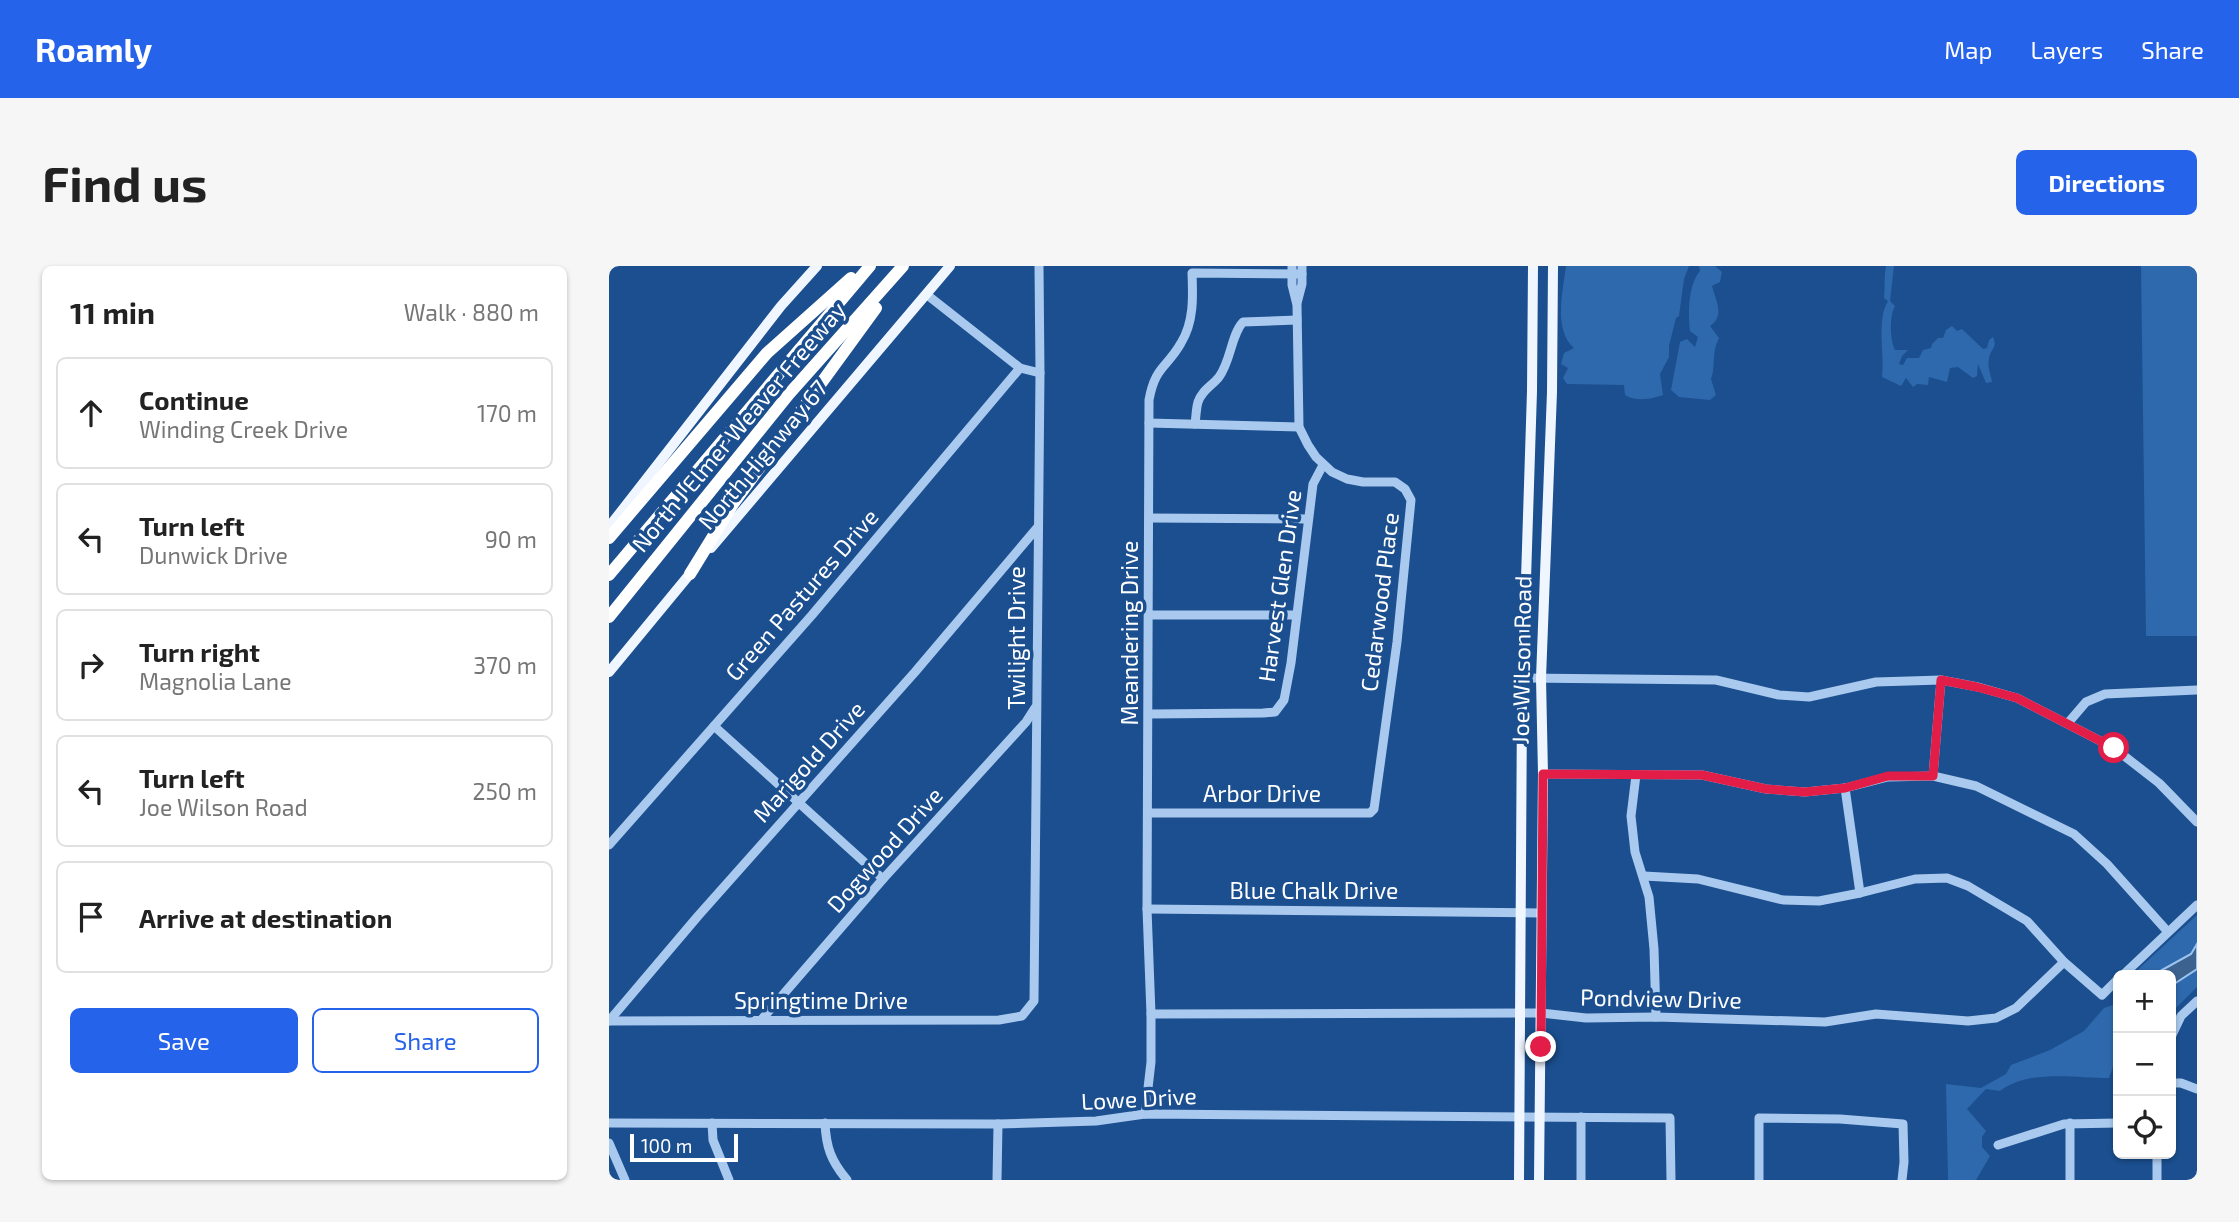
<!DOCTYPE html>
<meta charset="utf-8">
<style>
:root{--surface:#fff;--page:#f6f6f6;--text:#222;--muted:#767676;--line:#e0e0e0;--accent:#2563eb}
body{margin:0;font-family:"Exo 2",sans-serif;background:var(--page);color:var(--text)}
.controls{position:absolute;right:21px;bottom:21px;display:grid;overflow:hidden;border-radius:10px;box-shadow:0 2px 5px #0004}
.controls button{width:63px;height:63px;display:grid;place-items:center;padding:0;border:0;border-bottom:2px solid var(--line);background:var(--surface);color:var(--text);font:35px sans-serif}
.scale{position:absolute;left:21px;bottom:18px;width:108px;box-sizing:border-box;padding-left:7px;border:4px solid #fff;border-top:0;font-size:19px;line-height:24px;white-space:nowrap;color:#fff;-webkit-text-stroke:5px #1b4f8f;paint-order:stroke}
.stop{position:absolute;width:21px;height:21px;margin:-16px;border:5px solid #e11d48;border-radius:50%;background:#fff}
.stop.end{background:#e11d48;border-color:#fff;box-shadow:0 2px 7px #0008}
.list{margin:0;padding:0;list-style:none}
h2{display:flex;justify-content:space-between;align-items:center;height:91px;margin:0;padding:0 28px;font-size:30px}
h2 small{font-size:23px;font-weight:400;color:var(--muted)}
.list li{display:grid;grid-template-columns:46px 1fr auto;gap:21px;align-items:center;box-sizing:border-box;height:112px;margin:0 14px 14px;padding:0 14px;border:2px solid var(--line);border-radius:10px}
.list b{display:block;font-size:26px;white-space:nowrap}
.list p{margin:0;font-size:23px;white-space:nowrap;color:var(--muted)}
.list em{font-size:23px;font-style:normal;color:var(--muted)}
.actions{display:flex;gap:14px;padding:21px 28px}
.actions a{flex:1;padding:16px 0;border:2px solid var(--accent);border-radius:10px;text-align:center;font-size:24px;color:var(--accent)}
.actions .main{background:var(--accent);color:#fff}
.icon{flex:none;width:38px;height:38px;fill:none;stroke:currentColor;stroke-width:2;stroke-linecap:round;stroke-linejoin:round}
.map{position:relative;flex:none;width:1588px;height:914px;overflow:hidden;border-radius:10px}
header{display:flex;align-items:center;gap:42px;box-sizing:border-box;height:98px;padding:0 35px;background:var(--accent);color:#fff}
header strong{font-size:33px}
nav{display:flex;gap:38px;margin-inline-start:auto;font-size:24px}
.intro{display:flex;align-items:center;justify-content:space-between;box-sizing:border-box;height:168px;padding:0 42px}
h1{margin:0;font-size:49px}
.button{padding:18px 32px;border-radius:10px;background:var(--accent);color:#fff;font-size:24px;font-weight:700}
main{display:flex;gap:42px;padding:0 42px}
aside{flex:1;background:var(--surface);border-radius:10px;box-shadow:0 2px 5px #0004}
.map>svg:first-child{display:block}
.green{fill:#2e69ad}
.water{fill:#3c6290;stroke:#9cc4f0;stroke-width:2}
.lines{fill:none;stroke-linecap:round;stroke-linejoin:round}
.minor{stroke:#a9c9ee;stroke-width:9}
.major{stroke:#f0f6ff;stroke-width:10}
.highway{stroke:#fff;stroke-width:12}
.route{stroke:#e11d48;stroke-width:9}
.labels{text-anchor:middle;stroke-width:7;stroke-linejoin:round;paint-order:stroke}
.street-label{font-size:23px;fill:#fff;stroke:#1b4f8f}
</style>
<header>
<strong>Roamly</strong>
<nav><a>Map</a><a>Layers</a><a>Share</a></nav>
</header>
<div class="intro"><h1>Find us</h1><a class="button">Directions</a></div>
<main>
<aside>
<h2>11 min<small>Walk · 880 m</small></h2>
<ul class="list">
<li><svg class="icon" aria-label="ahead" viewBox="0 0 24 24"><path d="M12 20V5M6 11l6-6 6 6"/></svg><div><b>Continue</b><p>Winding Creek Drive</p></div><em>170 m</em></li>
<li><svg class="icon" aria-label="left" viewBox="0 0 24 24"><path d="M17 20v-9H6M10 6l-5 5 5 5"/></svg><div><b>Turn left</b><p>Dunwick Drive</p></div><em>90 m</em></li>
<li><svg class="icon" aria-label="right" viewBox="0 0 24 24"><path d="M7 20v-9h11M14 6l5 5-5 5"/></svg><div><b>Turn right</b><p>Magnolia Lane</p></div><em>370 m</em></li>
<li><svg class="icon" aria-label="left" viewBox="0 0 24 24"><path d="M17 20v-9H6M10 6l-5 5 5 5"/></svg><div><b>Turn left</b><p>Joe Wilson Road</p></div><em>250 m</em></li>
<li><svg class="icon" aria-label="arrive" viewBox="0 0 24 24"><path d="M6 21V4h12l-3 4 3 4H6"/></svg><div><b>Arrive at destination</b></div></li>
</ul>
<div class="actions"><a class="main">Save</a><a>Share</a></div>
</aside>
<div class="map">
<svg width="1588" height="914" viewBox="0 0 1588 914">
<rect width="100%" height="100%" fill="#1b4f8f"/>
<g class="green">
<path d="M957,0H1080L1075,13L1070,50L1067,52L1060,80V91L1051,108L1054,129C1044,133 1026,136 1016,129L1015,119L958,118L954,112L959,102L952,98L955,87L965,82C944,64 954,24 957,0Z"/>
<path d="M1090,0H1106L1113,6L1111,16L1103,20C1107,35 1116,50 1101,60L1110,72C1102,88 1107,101 1102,113L1107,129L1101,134L1070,131L1062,124L1071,76L1078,73L1086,81L1089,71L1081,65C1079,47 1079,19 1091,5Z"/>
<path d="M1277,0H1285L1281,35L1286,40C1280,51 1281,74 1286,84H1299L1293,90L1290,98L1294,99L1298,92H1310L1314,84L1322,82L1323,78L1329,72H1334L1337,64L1343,60L1348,65L1353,63L1374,83L1378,82L1380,74L1384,71C1389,82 1381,83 1380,93C1378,100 1382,109 1383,116L1377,117L1369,98L1368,110L1364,112L1349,101L1341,102L1338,116L1320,111L1319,119L1308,118L1304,121L1297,112L1292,120L1273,111C1276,89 1267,54 1279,35L1275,32C1276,21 1275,11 1277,0Z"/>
<polygon points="1532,0 1588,0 1588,370 1537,370"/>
<polygon points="1588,649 1588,721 1562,747 1562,709 1523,709"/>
<path d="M1509,731V801H1504L1500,812C1466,812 1420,803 1391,825L1377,823L1358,843L1377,865L1373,871V881L1381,890L1367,914H1339L1337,818L1372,822L1397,808L1402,799L1441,784L1475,765L1495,742L1504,739Z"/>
</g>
<polygon class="water" points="1588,678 1588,703 1562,720 1562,709 1544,709 1582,688"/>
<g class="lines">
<g class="minor">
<polyline points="317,28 411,102 431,107"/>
<polyline points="688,37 693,18 693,0"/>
<polyline points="540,157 690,161"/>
<path d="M586,158C587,151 587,143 589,136C593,124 603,120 610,111C622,95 622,69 634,56L688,54"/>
<polyline points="540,252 698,253"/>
<polyline points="540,349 686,349"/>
<polyline points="914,412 1107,414 1170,429 1200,431 1267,416 1332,414 1369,421 1408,432 1505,482 1550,517 1588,556"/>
<polyline points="541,448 654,447 666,446 675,434 682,397 704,218 714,199"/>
<polyline points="1459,457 1477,436 1496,428 1588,424"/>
<polyline points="105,460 274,613"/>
<polyline points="934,508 1093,509 1157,523 1196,526 1236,522 1279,511 1324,510 1367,520 1465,568 1498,598 1559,666"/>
<polyline points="1027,509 1022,550 1026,586 1040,631 1045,683 1047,751"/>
<polyline points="1324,510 1332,414"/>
<polyline points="1236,522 1251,627"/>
<polyline points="539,547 761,547 765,543 788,376 802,234 796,223 786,216 754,216 738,213 723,206 707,191 699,179 690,161 688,39 683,19 683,0"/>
<polyline points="0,579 203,349 411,102"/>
<polyline points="1035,610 1089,613 1174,634 1210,635 1251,627 1306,613 1338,612 1359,620 1418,655 1455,696 1493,729 1509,713"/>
<polyline points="538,643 931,647"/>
<polyline points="1514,709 1588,639"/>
<polyline points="542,748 932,747 977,752 1047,751 1216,756 1267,748 1359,755 1387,752 1407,742 1455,696"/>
<polyline points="153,753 274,613 417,456 426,442"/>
<polyline points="0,755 390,754 413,750 425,735 431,107 430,0"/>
<polyline points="0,755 89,650 306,406 428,262"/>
<polyline points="1562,771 1572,750 1588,735"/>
<polyline points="1562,817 1572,817 1588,823"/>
<path d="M536,848L542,796V748L538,643L540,134C546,100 558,102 572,77C585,56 584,31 583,7L693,8"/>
<polyline points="972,851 972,914"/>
<polyline points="0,857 389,858 487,855 536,848 1061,852 1062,914"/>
<polyline points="103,857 104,874 120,914"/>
<path d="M216,857C217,881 222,895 238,914"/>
<polyline points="0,877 16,914"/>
<polyline points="1389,879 1455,858 1509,857"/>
<polyline points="1548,888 1548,914"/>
<polyline points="388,914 389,858"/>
<polyline points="1150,914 1150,852 1231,853 1294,858 1295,896 1293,914"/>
<polyline points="1461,914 1461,857"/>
</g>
<g class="major">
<polyline points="0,261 172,40 208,0"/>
<polyline points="102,282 341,0"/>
<polyline points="0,406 85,303"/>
<polyline points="910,914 913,438 923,125 924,0"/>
<polyline points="930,914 934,508 932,412 943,126 944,0"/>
</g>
<g class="highway">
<polyline points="0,272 158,87 242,12"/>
<polyline points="81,308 124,238 267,42"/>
<polyline points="0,309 261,0"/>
<polyline points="0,351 180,128 294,0"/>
</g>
</g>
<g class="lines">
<polyline class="route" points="932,781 934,508 1093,509 1157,523 1196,526 1236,522 1279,510 1324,510 1332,414 1368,421 1408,432 1505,482"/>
</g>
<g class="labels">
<g class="street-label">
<text transform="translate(130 161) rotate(-50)" y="8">North J Elmer Weaver Freeway</text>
<text transform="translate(154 189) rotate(-50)" y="8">North Highway 67</text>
<text transform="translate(671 320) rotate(-82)" y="8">Harvest Glen Drive</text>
<text transform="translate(193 329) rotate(-49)" y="8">Green Pastures Drive</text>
<text transform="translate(771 336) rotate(-83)" y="8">Cedarwood Place</text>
<text transform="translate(521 367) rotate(-90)" y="8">Meandering Drive</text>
<text transform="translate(408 372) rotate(-90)" y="8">Twilight Drive</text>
<text transform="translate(913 394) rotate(-89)" y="8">Joe Wilson Road</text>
<text transform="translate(200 496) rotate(-48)" y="8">Marigold Drive</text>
<text x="653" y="536">Arbor Drive</text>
<text transform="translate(276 584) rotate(-48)" y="8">Dogwood Drive</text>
<text x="705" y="633">Blue Chalk Drive</text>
<text transform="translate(1052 733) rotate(1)" y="8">Pondview Drive</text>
<text x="212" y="743">Springtime Drive</text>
<text transform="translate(530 833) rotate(-3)" y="8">Lowe Drive</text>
</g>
</g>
</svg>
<div class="controls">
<button>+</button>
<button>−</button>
<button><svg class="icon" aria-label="locate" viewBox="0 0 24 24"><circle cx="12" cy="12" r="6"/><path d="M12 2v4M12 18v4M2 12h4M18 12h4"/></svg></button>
</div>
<div class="scale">100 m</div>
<div class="stop" style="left:1505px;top:482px"></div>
<div class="stop end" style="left:932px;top:781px"></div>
</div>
</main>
